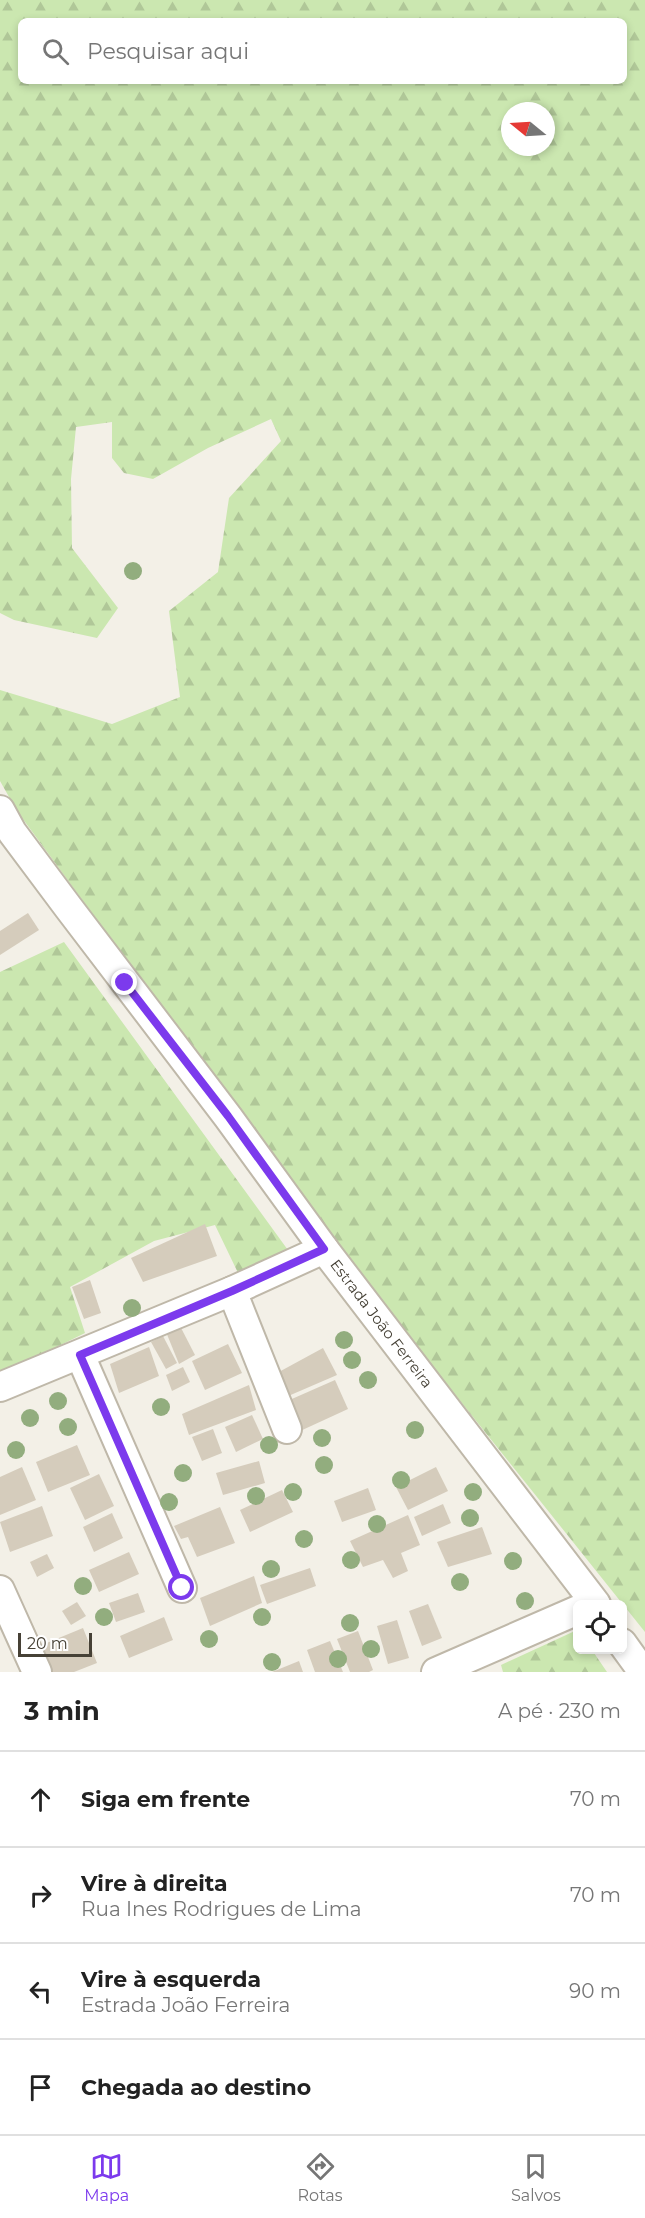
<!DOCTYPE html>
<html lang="pt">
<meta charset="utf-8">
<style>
:root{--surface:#fff;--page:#f6f6f6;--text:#222;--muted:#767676;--line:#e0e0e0;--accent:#7c3aed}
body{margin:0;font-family:Montserrat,sans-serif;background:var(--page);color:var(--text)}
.controls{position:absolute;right:18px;bottom:18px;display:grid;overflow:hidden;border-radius:9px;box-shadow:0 3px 9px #0003}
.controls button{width:54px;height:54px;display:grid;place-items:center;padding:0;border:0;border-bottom:2px solid var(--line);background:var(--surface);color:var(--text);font:30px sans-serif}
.compass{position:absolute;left:501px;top:102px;width:54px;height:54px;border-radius:50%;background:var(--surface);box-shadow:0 3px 9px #0003;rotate:288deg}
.scale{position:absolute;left:18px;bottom:15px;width:74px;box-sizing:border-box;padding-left:6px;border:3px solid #464136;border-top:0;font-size:16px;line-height:21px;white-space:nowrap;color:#464136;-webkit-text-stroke:4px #fff;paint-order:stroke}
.stop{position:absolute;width:18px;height:18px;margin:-14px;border:4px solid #7c3aed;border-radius:50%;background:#fff}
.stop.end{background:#7c3aed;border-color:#fff;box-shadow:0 2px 6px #0008}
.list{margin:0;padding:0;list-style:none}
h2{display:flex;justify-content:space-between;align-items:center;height:78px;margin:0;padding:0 24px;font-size:26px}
h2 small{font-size:20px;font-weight:400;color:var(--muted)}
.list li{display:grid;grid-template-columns:39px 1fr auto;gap:18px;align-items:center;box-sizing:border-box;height:96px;padding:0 24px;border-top:2px solid var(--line)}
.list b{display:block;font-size:22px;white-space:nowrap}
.list p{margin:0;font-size:20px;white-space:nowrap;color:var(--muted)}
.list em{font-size:20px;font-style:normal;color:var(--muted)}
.icon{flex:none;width:33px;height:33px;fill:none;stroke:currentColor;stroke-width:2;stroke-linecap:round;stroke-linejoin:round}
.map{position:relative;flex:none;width:645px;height:1672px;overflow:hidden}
.search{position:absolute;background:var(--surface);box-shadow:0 3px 9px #0003;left:18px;right:18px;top:18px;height:66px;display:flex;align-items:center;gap:15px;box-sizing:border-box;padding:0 21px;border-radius:9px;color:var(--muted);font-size:22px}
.sheet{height:462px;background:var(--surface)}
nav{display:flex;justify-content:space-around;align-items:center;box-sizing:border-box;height:84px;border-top:2px solid var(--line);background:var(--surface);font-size:16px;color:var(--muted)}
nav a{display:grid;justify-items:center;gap:3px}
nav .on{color:var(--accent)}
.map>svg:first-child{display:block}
.forest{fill:url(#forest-firs);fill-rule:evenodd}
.building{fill:#d5ccbc}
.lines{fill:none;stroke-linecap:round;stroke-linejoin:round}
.minor-casing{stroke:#bfb8a9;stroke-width:32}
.minor{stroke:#fff;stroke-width:28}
.tree{fill:#92ad7e}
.route{stroke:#7c3aed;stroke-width:8}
.labels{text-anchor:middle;stroke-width:4.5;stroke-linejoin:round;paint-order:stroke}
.street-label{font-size:15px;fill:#464136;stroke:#fff}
</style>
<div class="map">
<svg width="645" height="1672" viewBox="0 0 645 1672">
<defs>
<pattern id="forest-firs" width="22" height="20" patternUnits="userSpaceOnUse" patternTransform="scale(1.5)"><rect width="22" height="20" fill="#cbe7b0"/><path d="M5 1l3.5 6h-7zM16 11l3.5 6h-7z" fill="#b0c798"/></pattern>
</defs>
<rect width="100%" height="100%" fill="#f3f0e7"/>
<g class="forest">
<path d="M0,0H645V1632L333,1242L17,811L0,781V690L112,724L180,697L169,611L218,572L229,498L281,441L271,419L208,448L153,479L124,473L112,458V422L76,427L71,479L72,548L118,608L97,638L14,620L0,613ZM21,21H624V81H21ZM510,111H546V147H510Z"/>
<polygon points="64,942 293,1257 240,1277 215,1225 154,1241 70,1287 85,1333 0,1375 0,972"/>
<polygon points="577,1630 578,1650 592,1650 607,1672 503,1672 501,1665"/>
</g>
<g class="building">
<polygon points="28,913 39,930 0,955 0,931"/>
<polygon points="205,1224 217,1256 143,1282 131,1258"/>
<polygon points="90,1280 101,1313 84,1319 72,1287"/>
<polygon points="179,1324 195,1355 179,1364 166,1332"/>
<polygon points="163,1336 177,1363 166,1369 151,1342"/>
<polygon points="228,1344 242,1373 205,1390 192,1361"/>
<polygon points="149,1347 159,1376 119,1393 110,1364"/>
<polygon points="323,1348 337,1375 286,1397 277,1373"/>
<polygon points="183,1367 190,1382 172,1391 166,1375"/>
<polygon points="335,1380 348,1409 298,1432 285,1402"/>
<polygon points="249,1385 256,1410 189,1435 182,1414"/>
<polygon points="252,1415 263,1439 236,1452 225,1427"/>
<polygon points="213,1429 222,1453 202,1461 192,1437"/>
<polygon points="77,1445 90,1475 48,1492 36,1462"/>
<polygon points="259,1461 265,1483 223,1495 216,1473"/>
<polygon points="22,1467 36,1500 0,1515 0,1477"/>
<polygon points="436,1467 448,1491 408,1510 396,1487"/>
<polygon points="99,1474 114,1506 85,1520 70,1488"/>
<polygon points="368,1488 376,1510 342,1522 334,1501"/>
<polygon points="282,1490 293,1512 250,1532 240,1510"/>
<polygon points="443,1504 451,1523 422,1536 414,1517"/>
<polygon points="42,1506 53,1536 10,1552 0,1522"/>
<polygon points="220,1507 235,1543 197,1557 188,1537 181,1539 174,1526"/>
<polygon points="112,1513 123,1538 94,1552 83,1527"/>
<polygon points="408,1515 420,1545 401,1553 408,1571 393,1578 383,1560 363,1567 350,1541"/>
<polygon points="482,1527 492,1554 448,1567 437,1542"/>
<polygon points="129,1552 139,1574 99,1592 89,1570"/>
<polygon points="47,1554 54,1568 37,1577 30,1562"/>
<polygon points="310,1568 316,1586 267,1604 260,1585"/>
<polygon points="254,1576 262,1603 210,1626 200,1598"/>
<polygon points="138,1593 145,1612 116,1622 109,1603"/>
<polygon points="77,1602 86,1616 71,1625 62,1611"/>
<polygon points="428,1604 442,1638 422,1646 409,1611"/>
<polygon points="164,1617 173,1640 129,1658 120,1636"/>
<polygon points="397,1620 409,1658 388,1664 377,1626"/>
<polygon points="83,1628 97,1663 74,1672 47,1672 37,1647"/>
<polygon points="358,1631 373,1670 369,1672 350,1672 337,1639"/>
<polygon points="330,1641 343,1672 315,1672 307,1650"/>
<polygon points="299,1661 303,1672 272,1672"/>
</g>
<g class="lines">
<g class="minor-casing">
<g id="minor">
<path id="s1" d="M0,810L12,832L68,907L228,1117L324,1249L596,1604"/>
<polyline points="232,1291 287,1429"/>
<polyline points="80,1355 182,1588"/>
<polyline points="0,1387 232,1291 324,1249"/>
<polyline points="0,1590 37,1672"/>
<polyline points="622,1643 643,1672"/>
<polyline points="436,1672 578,1610"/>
</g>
</g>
<use href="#minor" class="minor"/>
</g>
<g class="tree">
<circle cx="133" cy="571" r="9"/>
<circle cx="132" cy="1308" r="9"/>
<circle cx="344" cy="1340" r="9"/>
<circle cx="352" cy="1360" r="9"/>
<circle cx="368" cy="1380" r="9"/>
<circle cx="58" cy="1401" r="9"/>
<circle cx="161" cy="1407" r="9"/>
<circle cx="30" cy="1418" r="9"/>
<circle cx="68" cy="1427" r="9"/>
<circle cx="415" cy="1430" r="9"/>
<circle cx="322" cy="1438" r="9"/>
<circle cx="269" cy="1445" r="9"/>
<circle cx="16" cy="1450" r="9"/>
<circle cx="324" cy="1465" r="9"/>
<circle cx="183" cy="1473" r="9"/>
<circle cx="401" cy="1480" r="9"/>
<circle cx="293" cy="1492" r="9"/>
<circle cx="473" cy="1492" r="9"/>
<circle cx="256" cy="1496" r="9"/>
<circle cx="169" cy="1502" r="9"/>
<circle cx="470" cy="1518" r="9"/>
<circle cx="377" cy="1524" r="9"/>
<circle cx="304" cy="1539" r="9"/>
<circle cx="351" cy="1560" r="9"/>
<circle cx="513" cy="1561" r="9"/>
<circle cx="271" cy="1569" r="9"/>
<circle cx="460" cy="1582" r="9"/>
<circle cx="83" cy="1586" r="9"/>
<circle cx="525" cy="1601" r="9"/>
<circle cx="104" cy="1617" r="9"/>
<circle cx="262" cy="1617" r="9"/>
<circle cx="350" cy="1623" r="9"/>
<circle cx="209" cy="1639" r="9"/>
<circle cx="371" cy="1649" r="9"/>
<circle cx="338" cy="1659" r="9"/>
<circle cx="272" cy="1662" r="9"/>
</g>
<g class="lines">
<polyline class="route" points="125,983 228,1116 324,1249 232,1291 80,1355 182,1588"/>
</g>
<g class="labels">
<g class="street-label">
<text dy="5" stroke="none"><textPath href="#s1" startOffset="640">Estrada João Ferreira</textPath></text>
</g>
</g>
</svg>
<div class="controls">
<button><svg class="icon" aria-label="locate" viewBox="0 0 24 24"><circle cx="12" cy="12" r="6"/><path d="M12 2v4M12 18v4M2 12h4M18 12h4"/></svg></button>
</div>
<svg class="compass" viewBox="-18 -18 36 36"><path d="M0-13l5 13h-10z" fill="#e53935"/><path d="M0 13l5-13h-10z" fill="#767676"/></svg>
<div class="scale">20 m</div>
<div class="stop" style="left:182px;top:1588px"></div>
<div class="stop end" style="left:125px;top:983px"></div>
<div class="search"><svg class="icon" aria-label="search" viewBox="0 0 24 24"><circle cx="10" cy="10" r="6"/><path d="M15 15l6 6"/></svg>Pesquisar aqui</div>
</div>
<section class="sheet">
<h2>3 min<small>A pé · 230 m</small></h2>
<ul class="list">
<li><svg class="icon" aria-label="ahead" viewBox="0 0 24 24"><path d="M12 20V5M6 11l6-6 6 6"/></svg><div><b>Siga em frente</b></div><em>70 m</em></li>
<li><svg class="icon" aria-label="right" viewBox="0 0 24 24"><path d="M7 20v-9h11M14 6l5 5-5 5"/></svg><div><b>Vire à direita</b><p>Rua Ines Rodrigues de Lima</p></div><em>70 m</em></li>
<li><svg class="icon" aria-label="left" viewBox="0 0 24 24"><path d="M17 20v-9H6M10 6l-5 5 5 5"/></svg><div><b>Vire à esquerda</b><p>Estrada João Ferreira</p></div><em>90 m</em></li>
<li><svg class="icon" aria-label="arrive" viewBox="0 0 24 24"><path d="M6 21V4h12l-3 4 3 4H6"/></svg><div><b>Chegada ao destino</b></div></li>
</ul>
</section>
<nav>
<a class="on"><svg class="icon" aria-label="map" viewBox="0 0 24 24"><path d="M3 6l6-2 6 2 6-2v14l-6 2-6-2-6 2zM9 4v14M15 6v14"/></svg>Mapa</a>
<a><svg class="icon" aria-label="directions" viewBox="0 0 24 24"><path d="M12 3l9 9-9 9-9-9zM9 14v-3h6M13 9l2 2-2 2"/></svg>Rotas</a>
<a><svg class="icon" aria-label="saved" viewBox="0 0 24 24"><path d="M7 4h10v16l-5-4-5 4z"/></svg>Salvos</a>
</nav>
